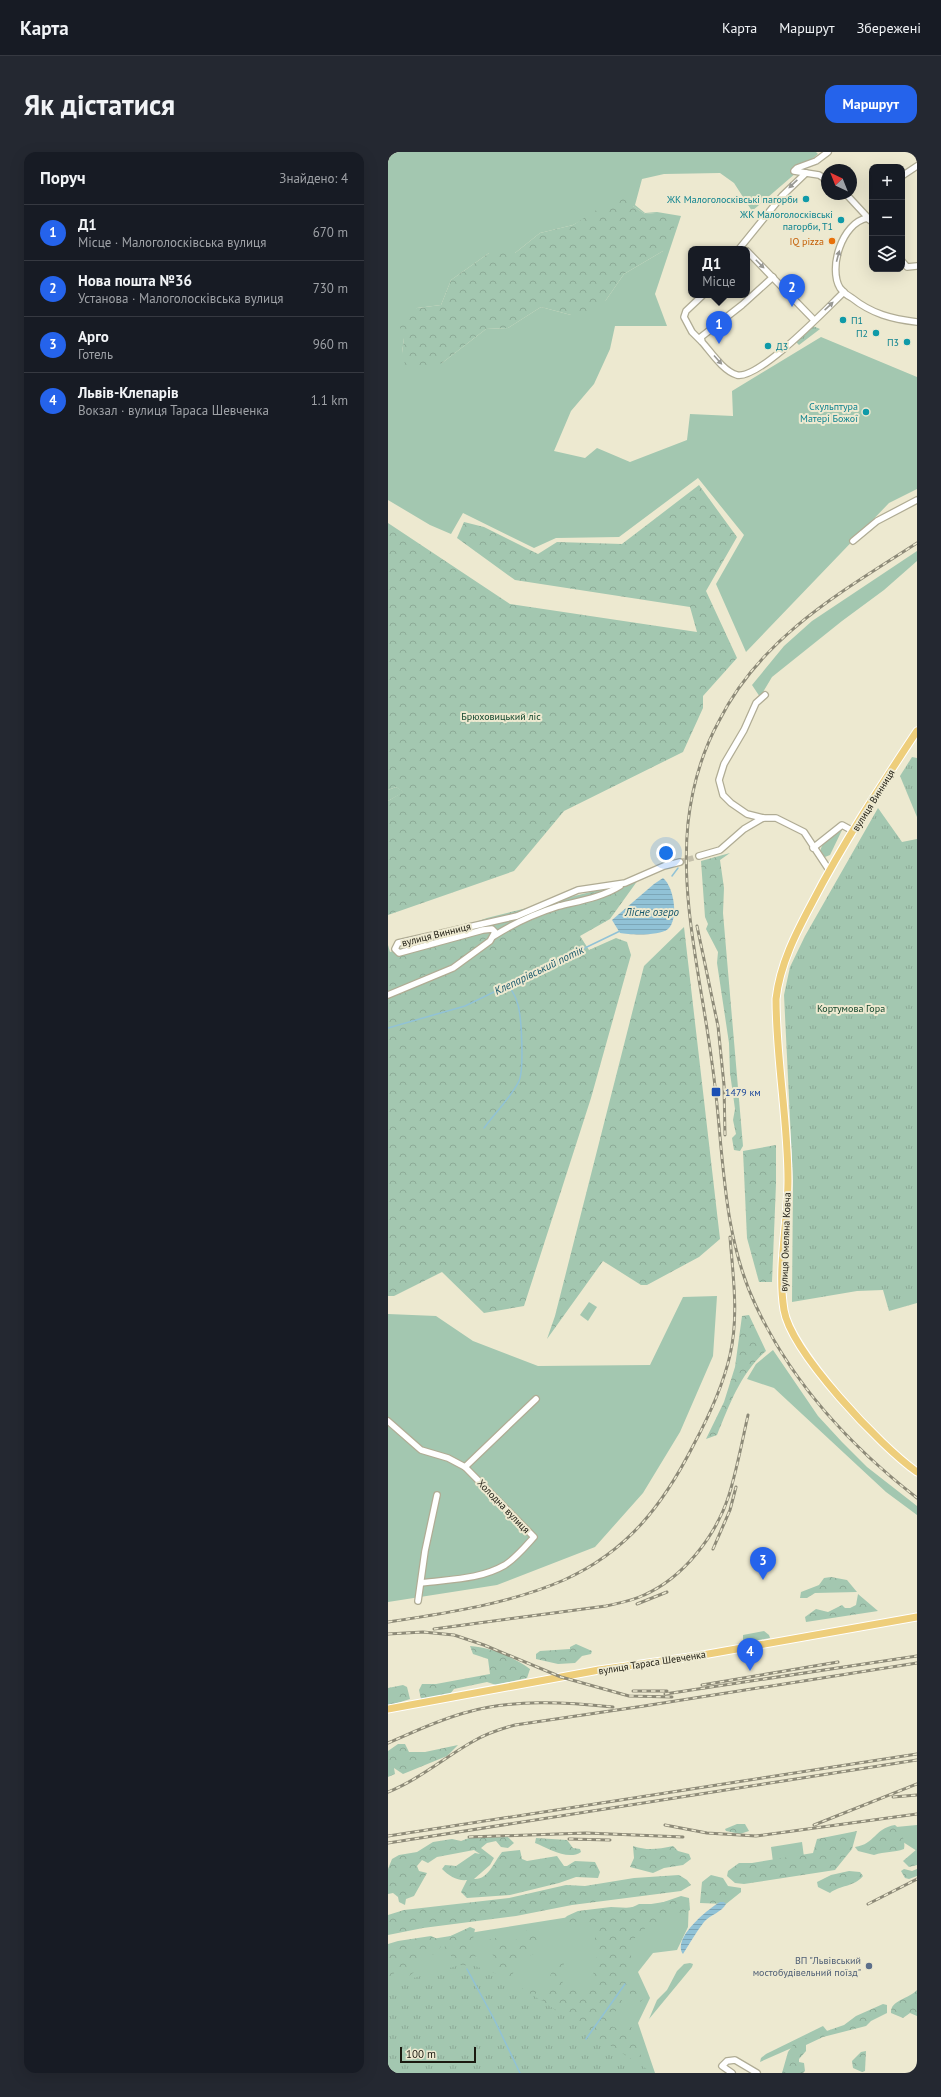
<!DOCTYPE html>
<html lang="uk">
<meta charset="utf-8">
<style>
:root{--surface:#171b24;--page:#242831;--text:#f1f3f6;--muted:#9ea1a6;--line:#363941;--accent:#2563eb}
body{margin:0;font-family:"PT Sans",sans-serif;background:var(--page);color:var(--text)}
.controls{position:absolute;right:12px;top:12px;display:grid;overflow:hidden;border-radius:8px;box-shadow:0 4px 16px #0002}
.controls button{width:36px;height:36px;display:grid;place-items:center;padding:0;border:0;border-bottom:1px solid var(--line);background:var(--surface);color:var(--text);font:20px sans-serif}
.compass{position:absolute;left:433px;top:12px;width:36px;height:36px;border-radius:50%;background:var(--surface);box-shadow:0 4px 16px #0002;rotate:317deg}
.scale{position:absolute;left:12px;bottom:10px;width:76px;box-sizing:border-box;padding-left:4px;border:2px solid #1b1910;border-top:0;font-size:11px;line-height:14px;white-space:nowrap;color:#1b1910;-webkit-text-stroke:3px #ede9d0;paint-order:stroke}
.you{position:absolute;left:278px;top:701px;width:14px;height:14px;margin:-10px;border:3px solid #fff;border-radius:50%;background:#1a73e8;box-shadow:0 0 0 6px #1a73e833}
.badge{display:grid;place-items:center;width:26px;height:26px;border-radius:50%;background:var(--accent);color:#fff;font-size:13px;font-weight:700}
.pin{position:absolute;translate:-50% -33px;filter:drop-shadow(0 1px 2px #0008)}
.pin::after{content:'';position:absolute;top:21px;width:14px;height:12px;background:inherit;clip-path:polygon(0 0,100% 0,50% 100%)}
.popup{position:absolute;left:300px;top:94px;width:62px;height:52px;box-sizing:border-box;display:grid;place-content:center;border-radius:8px;background:var(--surface);filter:drop-shadow(0 1px 3px #0005);font-size:13px;white-space:nowrap;color:var(--muted)}
.popup b{font-size:15px;color:var(--text)}
.popup::after{content:'';position:absolute;left:50%;top:100%;margin-left:-8px;border:8px solid transparent;border-top-color:var(--surface)}
.list{margin:0;padding:0;list-style:none}
h2{display:flex;justify-content:space-between;align-items:center;height:52px;margin:0;padding:0 16px;font-size:17px}
h2 small{font-size:13px;font-weight:400;color:var(--muted)}
.list li{display:grid;grid-template-columns:26px 1fr auto;gap:12px;align-items:center;box-sizing:border-box;height:56px;padding:0 16px;border-top:1px solid var(--line)}
.list b{display:block;font-size:15px;white-space:nowrap}
.list p{margin:0;font-size:13px;white-space:nowrap;color:var(--muted)}
.list em{font-size:13px;font-style:normal;color:var(--muted)}
.icon{flex:none;width:22px;height:22px;fill:none;stroke:currentColor;stroke-width:2;stroke-linecap:round;stroke-linejoin:round}
.map{position:relative;flex:none;width:529px;height:1921px;overflow:hidden;border-radius:12px}
header{display:flex;align-items:center;gap:24px;box-sizing:border-box;height:56px;padding:0 20px;background:var(--surface);border-bottom:1px solid var(--line)}
header strong{font-size:19px}
nav{display:flex;gap:22px;margin-inline-start:auto;font-size:14px}
.intro{display:flex;align-items:center;justify-content:space-between;box-sizing:border-box;height:96px;padding:0 24px}
h1{margin:0;font-size:28px}
.button{padding:10px 18px;border-radius:12px;background:var(--accent);color:#fff;font-size:14px;font-weight:700}
main{display:flex;gap:24px;padding:0 24px}
aside{flex:1;background:var(--surface);border-radius:12px;box-shadow:0 4px 16px #0002}
.map>svg:first-child{display:block}
.green{fill:#a3c7b0;fill-rule:evenodd}
.forest{fill:url(#forest-crowns)}
.park{fill:url(#park-tufts)}
.water{fill:url(#water-rules)}
.lines{fill:none;stroke-linecap:round;stroke-linejoin:round}
.stream{stroke:#91c2d6;stroke-width:1.5}
.minor-tunnel{stroke:#c3bfaa;stroke-width:5.5;stroke-dasharray:5.5 3;stroke-linecap:butt}
.minor-casing{stroke:#b0ac94;stroke-width:8}
.major-casing{stroke:#fff;stroke-width:9}
.minor{stroke:#fff;stroke-width:5.5}
.major{stroke:#eece7b;stroke-width:7}
.rail-casing{stroke:#8d8a78;stroke-width:3}
.rail{stroke:#ede9d0;stroke-width:1.5;stroke-dasharray:4.5;stroke-linecap:butt}
.oneway{fill:#989893}
.culture-dot{fill:#0f9aa8;stroke:#ede9d0;stroke-width:1.5}
.food-dot{fill:#e8710a;stroke:#ede9d0;stroke-width:1.5}
.transit-dot{fill:#1a4fb4;stroke:#ede9d0;stroke-width:1.5}
.service-dot{fill:#5c6f8a;stroke:#ede9d0;stroke-width:1.5}
.labels{text-anchor:middle;stroke-width:4;stroke-linejoin:round;paint-order:stroke}
.culture-label{font-size:10px;fill:#0d838f;stroke:#ede9d0;text-anchor:end}
.food-label{font-size:10px;fill:#c56008;stroke:#ede9d0;text-anchor:end}
.park-label{font-size:10px;fill:#11452b;stroke:#ede9d0}
.street-label{font-size:10px;fill:#1b1910;stroke:#ede9d0}
.transit-label{font-size:10px;fill:#164399;stroke:#ede9d0;text-anchor:start}
.service-label{font-size:10px;fill:#4e5e75;stroke:#ede9d0;text-anchor:end}
.water-label{font-size:11px;font-style:italic;fill:#17576c;stroke:#ede9d0}
</style>
<header>
<strong>Карта</strong>
<nav><a>Карта</a><a>Маршрут</a><a>Збережені</a></nav>
</header>
<div class="intro"><h1>Як дістатися</h1><a class="button">Маршрут</a></div>
<main>
<aside>
<h2>Поруч<small>Знайдено: 4</small></h2>
<ul class="list">
<li><span class="badge">1</span><div><b>Д1</b><p>Місце · Малоголосківська вулиця</p></div><em>670 m</em></li>
<li><span class="badge">2</span><div><b>Нова пошта №36</b><p>Установа · Малоголосківська вулиця</p></div><em>730 m</em></li>
<li><span class="badge">3</span><div><b>Арго</b><p>Готель</p></div><em>960 m</em></li>
<li><span class="badge">4</span><div><b>Львів-Клепарів</b><p>Вокзал · вулиця Тараса Шевченка</p></div><em>1.1 km</em></li>
</ul>
</aside>
<div class="map">
<svg width="529" height="1921" viewBox="0 0 529 1921">
<defs>
<pattern id="forest-crowns" width="20" height="18" patternUnits="userSpaceOnUse"><rect width="20" height="18" fill="#a3c7b0"/><path d="M2 6a3 3 0 1 1 6 0M12 15a3 3 0 1 1 6 0" fill="none" stroke="#8caa96"/></pattern>
<pattern id="park-tufts" width="24" height="20" patternUnits="userSpaceOnUse"><rect width="24" height="20" fill="#a3c7b0"/><path d="M3 7l-1-3M5 7V3M7 7l1-3M15 17l-1-3M17 17v-4M19 17l1-3" fill="none" stroke="#8caa96"/></pattern>
<pattern id="water-rules" width="6" height="5" patternUnits="userSpaceOnUse"><rect width="6" height="5" fill="#91c2d6"/><path d="M0 2.5h6" fill="none" stroke="#7ca6b7"/></pattern>
</defs>
<rect width="100%" height="100%" fill="#ede9d0"/>
<g class="green">
<path d="M0,0H428L430,2L364,59L346,31L332,21L276,22L254,27L247,53L257,61L269,60L293,64L267,142L279,174H227L222,197L206,232L183,259L166,299L197,306L209,296L242,310L299,288L302,262L345,264L344,239L433,185L529,225V337L501,351L358,500L328,432L356,383L310,326L231,385L168,386L146,396L75,361L63,382L42,373L0,348ZM245,54L257,62L267,61L275,99L236,122L218,148L183,163L153,155L120,176L98,177L54,211L14,201L16,186L29,156L53,153L63,128L101,101H127L152,81L185,73L203,63Z"/>
<polygon points="529,399 529,409 496,438 454,469 384,525 372,545 364,533 396,494 424,469"/>
<polygon points="8,635 16,640 0,649 0,638"/>
<path d="M455,676L442,703L437,705L432,701C433,690 445,678 455,676Z"/>
<polygon points="329,1144 325,1204 292,1280 255,1341 207,1395 109,1433 0,1450 0,1162 48,1164 85,1189 150,1214 262,1213 295,1145"/>
<polygon points="201,1150 209,1155 200,1169 192,1163"/>
<polygon points="385,1198 430,1264 454,1290 479,1315 529,1354 529,1363 498,1340 386,1236 359,1227 368,1212"/>
<polygon points="376,1479 381,1483 382,1486 355,1491 355,1483"/>
<polygon points="529,1673 529,1699 515,1690 508,1675"/>
<polygon points="414,1690 416,1705 385,1710 383,1695"/>
<polygon points="301,1746 300,1775 289,1798 265,1801 250,1820 262,1846 250,1871 267,1921 0,1921 0,1794"/>
<polygon points="302,1811 305,1812 304,1815 261,1867 269,1848 279,1838 289,1819 296,1812"/>
<polygon points="435,1874 440,1880 372,1910 373,1906 378,1902"/>
</g>
<g class="forest">
<polygon points="232,43 247,43 245,54 257,62 267,61 291,65 275,99 236,122 218,148 199,164 183,163 153,155 120,176 98,177 54,211 40,215 18,216 14,201 16,186 10,170 29,156 53,153 63,128 101,101 127,101 152,81 185,73"/>
<polygon points="311,333 349,385 318,439 349,506 315,544 315,556 295,600 176,659 126,719 0,763 0,649 15,640 8,635 0,638 0,371 122,452 309,480 302,455 127,428 69,386 76,370 96,375 150,402 169,390 234,392"/>
<polygon points="342,701 332,708 336,736 335,761 355,994 352,999 346,998 344,986 348,982 345,968 347,957 342,921 341,891 329,811 330,800 318,777 320,772 317,765 313,709"/>
<polygon points="250,728 222,767 192,784 201,798 228,786 239,790 243,803 203,946 136,1154 96,1161 54,1120 6,1144 0,1144 0,793 2,800 99,766"/>
<polygon points="296,775 332,1087 311,1105 259,1133 253,1133 215,1109 159,1187 167,1164 256,814"/>
<polygon points="388,993 388,1032 384,1130 371,1130 359,1086 355,999"/>
<path d="M361,1163L378,1199C352,1222 342,1252 329,1283L318,1287L336,1250L347,1215L354,1164Z"/>
<polygon points="443,1425 459,1428 469,1440 427,1441 419,1446 412,1446 413,1440 431,1433 436,1426"/>
<polygon points="470,1442 490,1459 418,1470 417,1465 428,1457 440,1460 454,1453 457,1456 462,1456 468,1453"/>
<polygon points="188,1492 204,1499 203,1502 194,1504 187,1511 170,1512 148,1507 148,1502 152,1499 182,1497 182,1495"/>
<path d="M82,1494C102,1495 126,1505 142,1517L139,1526L108,1533L99,1530L66,1537L62,1542L51,1545L33,1547L31,1538L34,1532H48L102,1522L100,1507L85,1502Z"/>
<polygon points="15,1533 19,1535 22,1547 0,1554 0,1536"/>
<polygon points="10,1592 17,1592 21,1600 37,1600 70,1593 59,1604 15,1622 6,1616 7,1622 0,1625 0,1599"/>
<polygon points="349,1672 357,1672 361,1679 352,1682 338,1679 337,1677"/>
<path d="M507,1673C513,1677 518,1690 516,1697C506,1701 497,1699 486,1703L470,1699L467,1695C488,1692 485,1677 507,1673Z"/>
<polygon points="469,1679 464,1697 447,1718 356,1732 347,1731 339,1724 340,1719 351,1711 364,1711 425,1701 429,1687"/>
<path d="M120,1685L126,1691L120,1696L113,1695L108,1689L99,1691L93,1696L106,1706L102,1713L86,1727C100,1728 106,1710 114,1700L132,1698L134,1707L139,1709L169,1704L176,1714H179L187,1709L207,1710L212,1720L210,1726L188,1725L171,1731L122,1743L79,1746L73,1740L79,1728C69,1729 61,1724 54,1717L57,1713L68,1714L87,1701L92,1702L86,1698L49,1705L40,1711L34,1708L29,1714L31,1719L39,1721L26,1744L18,1747L17,1753L11,1750L10,1745L5,1741L0,1742V1717L4,1707L11,1703L29,1700L45,1690L64,1687L73,1689L81,1686Z"/>
<path d="M148,1686L179,1688L185,1696L192,1697L193,1700C180,1709 160,1696 147,1691Z"/>
<path d="M245,1694C260,1699 270,1697 285,1694L290,1699L301,1702L303,1707L295,1713L276,1716L265,1721L242,1715L246,1706Z"/>
<polygon points="529,1697 529,1713 521,1715 515,1709"/>
<polygon points="516,1717 524,1719 529,1717 529,1724 521,1727 517,1726 513,1719"/>
<path d="M461,1719L472,1720L475,1724C466,1735 452,1733 442,1741L430,1735L429,1730L443,1723Z"/>
<polygon points="291,1723 299,1728 303,1733 293,1739 184,1753 128,1764 35,1776 0,1783 0,1763 16,1758 121,1746 178,1733 197,1734 246,1726"/>
<polygon points="323,1723 335,1726 340,1734 353,1736 353,1740 338,1752 312,1751 314,1730"/>
<path d="M293,1744L301,1746L302,1758C287,1768 265,1768 251,1781C237,1793 249,1817 235,1830L248,1827L255,1847L252,1850L239,1839H232L231,1844L242,1862L235,1863L229,1859L224,1860L220,1866L224,1874L230,1877L243,1874L255,1910L241,1913L124,1921L62,1816L68,1809L57,1797L56,1787L82,1775L87,1777L85,1787L89,1798L87,1806L95,1826L105,1829L104,1818L106,1805L96,1789L115,1784L122,1792L136,1782L144,1771H151L148,1801L129,1809L123,1828L129,1838L141,1833L148,1837V1846L154,1849L159,1842L162,1824L170,1807L177,1808C174,1818 172,1827 177,1837L205,1832L206,1807L211,1804L204,1800L203,1796L211,1776L208,1770C197,1771 184,1777 176,1767L179,1764L190,1759L223,1755L243,1756L251,1752H270Z"/>
<polygon points="43,1784 56,1790 48,1802 41,1803 36,1799 30,1803 29,1818 21,1824 14,1819 8,1819 0,1828 0,1792 10,1789"/>
<path d="M529,1838V1864L522,1861L515,1866L503,1861C502,1848 521,1847 529,1838Z"/>
<polygon points="495,1852 499,1853 499,1861 483,1869 478,1874 435,1885 418,1893 418,1899 411,1907 411,1910 416,1911 417,1919 415,1921 394,1921 400,1900 407,1890 456,1873 468,1864"/>
<polygon points="478,1899 477,1919 474,1920 465,1916 464,1909 473,1900"/>
</g>
<g class="park">
<polygon points="425,174 432,177 411,193 408,190"/>
<polygon points="524,605 529,606 529,665 512,624"/>
<polygon points="490,656 514,690 529,687 529,1151 501,1159 495,1138 469,1139 404,1150 405,1028 396,843 402,815 417,784"/>
<polygon points="72,1813 87,1814 115,1824 265,1921 0,1921 0,1833"/>
</g>
<g class="water">
<path d="M275,726C286,735 291,767 280,777C272,784 242,783 232,781L224,768L266,732Z"/>
<path d="M332,1750H336L338,1752C334,1760 322,1763 316,1770C308,1780 302,1791 295,1802C284,1786 320,1757 332,1750Z"/>
</g>
<g class="lines">
<g class="stream">
<polyline points="284,724 290,716"/>
<polyline points="0,876 77,854 232,779"/>
<path d="M96,976C106,962 124,944 131,929C136,918 134,862 129,850C128,845 124,839 121,834"/>
<polyline points="79,1817 107,1869 132,1921"/>
<polyline points="198,1887 237,1832"/>
</g>
<polyline class="minor-tunnel" points="292,710 311,704"/>
<g class="minor-casing">
<g id="minor">
<polyline points="418,21 406,19 409,16 428,9 440,0"/>
<polyline points="514,24 529,14"/>
<path d="M458,42L483,69L479,66C454,71 440,116 452,136C455,140 460,144 464,146C484,162 504,167 529,170"/>
<polyline points="351,97 394,44 418,21 431,23 439,28"/>
<polyline points="359,99 426,168"/>
<polyline points="514,109 519,115 529,114"/>
<path d="M385,125L354,153L313,185L314,190C323,200 335,219 349,223C371,228 439,156 456,140"/>
<polyline points="313,189 304,180 296,165 298,159 315,143"/>
<polyline points="465,389 489,369 529,348"/>
<polyline points="377,543 368,551 356,578 336,612 331,628 335,643 343,651 359,662 375,666 388,666 416,680 441,718"/>
<polyline points="425,696 454,673 465,679"/>
<polyline points="311,704 332,698 356,677 375,666"/>
<path d="M106,784C126,771 149,761 171,754C191,749 215,745 232,734"/>
<polyline points="0,843 65,816 102,789 107,780 104,777 95,778 11,801 7,797 10,791 129,764 190,738 237,731 276,714 292,710"/>
<path d="M0,1269L33,1298L60,1306L77,1315L146,1385C137,1395 128,1406 117,1413C91,1428 61,1427 33,1431"/>
<polyline points="77,1315 148,1247"/>
<polyline points="30,1449 37,1399 49,1343"/>
<polyline points="344,1921 334,1914 339,1909 347,1908 369,1921"/>
</g>
</g>
<g class="major-casing">
<g id="major">
<path d="M529,579C492,635 455,691 424,751C408,781 392,812 388,847C388,907 400,968 400,1028C400,1071 389,1116 396,1158C403,1200 493,1295 529,1320"/>
<polyline points="0,1557 211,1518 309,1504 529,1465"/>
</g>
</g>
<use href="#minor" class="minor"/>
<use href="#major" class="major"/>
<g class="rail-casing">
<g id="rail">
<path d="M529,391C453,440 373,485 331,569C314,600 304,635 300,671C292,750 314,832 324,911C336,991 332,1079 368,1154C404,1231 462,1294 529,1346"/>
<polyline points="309,774 330,874 336,933 337,983"/>
<polyline points="325,1397 342,1358 348,1335"/>
<polyline points="249,1452 279,1440"/>
<path d="M0,1470C59,1461 121,1452 176,1428C240,1399 275,1353 306,1292C321,1264 335,1234 342,1203C351,1164 345,1124 342,1085"/>
<path d="M46,1477L218,1454C231,1451 244,1449 256,1443C295,1426 328,1384 341,1343C349,1317 354,1290 360,1263"/>
<polyline points="0,1482 35,1480 66,1483 96,1493 173,1525 241,1544 284,1545"/>
<polyline points="314,1533 450,1510"/>
<polyline points="245,1539 279,1539"/>
<polyline points="277,1542 529,1504"/>
<path d="M0,1591C26,1580 52,1567 80,1560C127,1547 177,1550 225,1555"/>
<path d="M0,1640C30,1628 56,1606 84,1590C97,1582 112,1577 127,1573L256,1554L529,1511"/>
<polyline points="505,1645 529,1643"/>
<polyline points="277,1673 319,1681 368,1684 529,1662"/>
<polyline points="426,1673 529,1632"/>
<polyline points="0,1684 529,1602"/>
<polyline points="81,1685 198,1681 295,1685"/>
<polyline points="181,1687 222,1688"/>
<polyline points="0,1691 529,1608"/>
<polyline points="480,1752 529,1727"/>
</g>
</g>
<use href="#rail" class="rail"/>
</g>
<defs><path id="oneway-solid" d="M-6-.8H1V-3.2L6.5 0L1 3.2V.8H-6Z"/></defs>
<g class="oneway">
<use href="#oneway-solid" transform="translate(405 32) rotate(137)"/>
<use href="#oneway-solid" transform="translate(450 104) rotate(-75)"/>
<use href="#oneway-solid" transform="translate(372 112) rotate(45)"/>
<use href="#oneway-solid" transform="translate(441 154) rotate(-43)"/>
<use href="#oneway-solid" transform="translate(330 208) rotate(48)"/>
</g>
<g class="culture-dot">
<circle cx="418" cy="47" r="4"/>
<circle cx="453" cy="68" r="4"/>
<circle cx="455" cy="168" r="4"/>
<circle cx="488" cy="181" r="4"/>
<circle cx="519" cy="190" r="4"/>
<circle cx="380" cy="194" r="4"/>
<circle cx="478" cy="260" r="4"/>
</g>
<circle class="food-dot" cx="444" cy="89" r="4"/>
<rect class="transit-dot" x="323" y="935" width="10" height="10" rx="2"/>
<circle class="service-dot" cx="481" cy="1814" r="4"/>
<g class="labels">
<g class="culture-label">
<text x="410" y="51">ЖК Малоголосківські пагорби</text>
<text x="445" y="66">ЖК Малоголосківські<tspan x="445" dy="12">пагорби, Т1</tspan></text>
<text x="463" y="172" text-anchor="start">П1</text>
<text x="480" y="185">П2</text>
<text x="511" y="194">П3</text>
<text x="388" y="198" text-anchor="start">Д3</text>
<text x="470" y="258">Скульптура<tspan x="470" dy="12">Матері Божої</tspan></text>
</g>
<g class="food-label">
<text x="436" y="93">IQ pizza</text>
</g>
<g class="park-label">
<text x="113" y="568">Брюховицький ліс</text>
<text x="463" y="860">Кортумова Гора</text>
</g>
<g class="street-label">
<text transform="translate(485 648) rotate(-58)" y="4">вулиця Винниця</text>
<text transform="translate(48 782) rotate(-14)" y="4">вулиця Винниця</text>
<text transform="translate(397 1090) rotate(-88)" y="4">вулиця Омеляна Ковча</text>
<text transform="translate(116 1354) rotate(46)" y="4">Холодна вулиця</text>
<text transform="translate(264 1510) rotate(-9)" y="4">вулиця Тараса Шевченка</text>
</g>
<g class="transit-label">
<text x="337" y="944">1479 км</text>
</g>
<g class="service-label">
<text x="473" y="1812">ВП "Львівський<tspan x="473" dy="12">мостобудівельний поїзд"</tspan></text>
</g>
<g class="water-label">
<text x="264" y="764">Лісне озеро</text>
<text transform="translate(151 818) rotate(-26)" y="4">Клепарівський потік</text>
</g>
</g>
</svg>
<div class="controls">
<button>+</button>
<button>−</button>
<button><svg class="icon" aria-label="layers" viewBox="0 0 24 24"><path d="M12 4l9 5-9 5-9-5zM3 14l9 5 9-5"/></svg></button>
</div>
<svg class="compass" viewBox="-18 -18 36 36"><path d="M0-13l5 13h-10z" fill="#e53935"/><path d="M0 13l5-13h-10z" fill="#9ea1a6"/></svg>
<div class="scale">100 m</div>
<div class="you"></div>
<div class="pin badge" style="left:331px;top:192px">1</div>
<div class="popup"><b>Д1</b>Місце</div>
<div class="pin badge" style="left:404px;top:155px">2</div>
<div class="pin badge" style="left:375px;top:1428px">3</div>
<div class="pin badge" style="left:362px;top:1519px">4</div>
</div>
</main>
